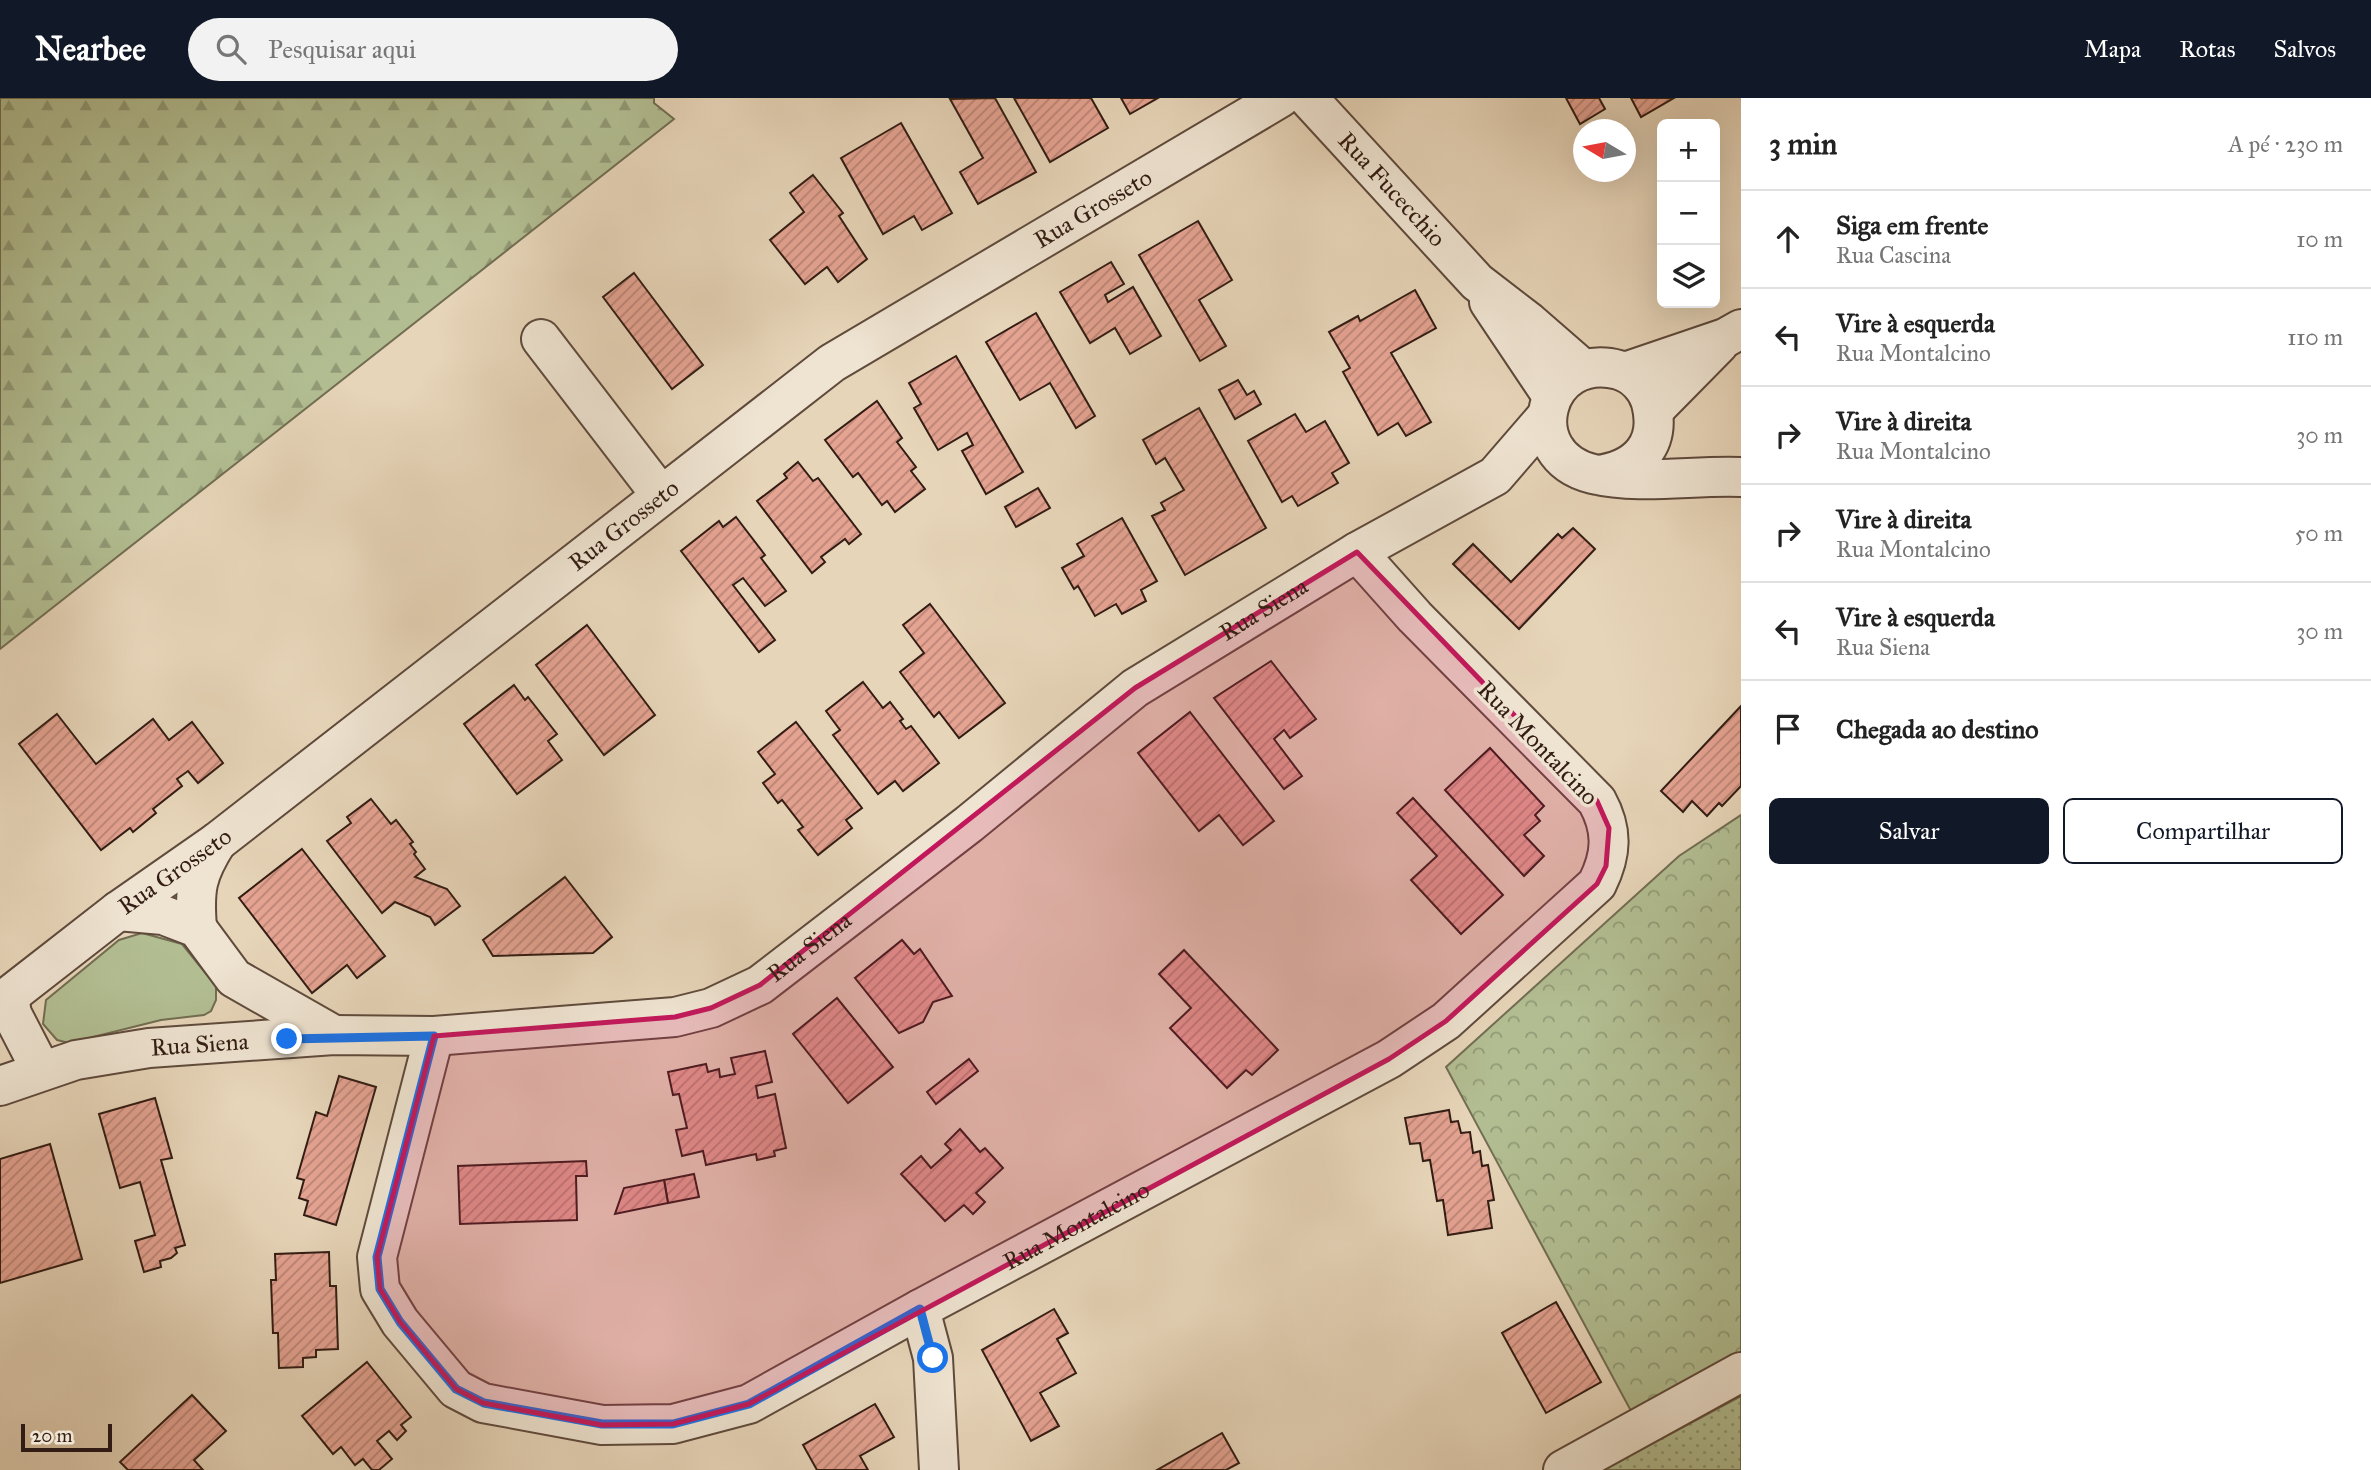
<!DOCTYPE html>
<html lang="pt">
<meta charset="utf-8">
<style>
:root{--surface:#fff;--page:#f2f2f2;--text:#222;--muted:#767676;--line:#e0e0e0;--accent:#111827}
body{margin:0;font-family:"IM FELL Great Primer",serif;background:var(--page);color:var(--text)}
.controls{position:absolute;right:21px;top:21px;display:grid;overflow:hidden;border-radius:10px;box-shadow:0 7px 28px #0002}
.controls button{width:63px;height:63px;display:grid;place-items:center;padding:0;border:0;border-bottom:2px solid var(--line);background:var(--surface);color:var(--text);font:35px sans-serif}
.compass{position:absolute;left:1573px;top:21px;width:63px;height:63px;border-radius:50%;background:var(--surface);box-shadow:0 7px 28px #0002;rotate:280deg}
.scale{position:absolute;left:21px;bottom:18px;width:91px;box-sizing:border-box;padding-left:7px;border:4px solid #321c13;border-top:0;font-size:19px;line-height:24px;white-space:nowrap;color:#321c13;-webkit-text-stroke:5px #efe4d2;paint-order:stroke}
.stop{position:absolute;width:21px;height:21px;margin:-16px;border:5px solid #1a73e8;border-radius:50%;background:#fff}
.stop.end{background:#1a73e8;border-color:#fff;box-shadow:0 2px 7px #0008}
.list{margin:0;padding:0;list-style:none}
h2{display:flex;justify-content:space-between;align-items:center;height:91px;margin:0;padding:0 28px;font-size:30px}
h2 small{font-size:23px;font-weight:400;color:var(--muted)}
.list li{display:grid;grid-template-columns:46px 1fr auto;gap:21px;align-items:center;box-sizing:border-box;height:98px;padding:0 28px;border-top:2px solid var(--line)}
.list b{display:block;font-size:26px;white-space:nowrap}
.list p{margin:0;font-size:23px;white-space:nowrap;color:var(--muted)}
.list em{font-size:23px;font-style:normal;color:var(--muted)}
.actions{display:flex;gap:14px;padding:21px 28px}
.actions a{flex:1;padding:16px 0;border:2px solid var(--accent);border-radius:10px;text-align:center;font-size:24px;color:var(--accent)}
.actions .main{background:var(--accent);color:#fff}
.icon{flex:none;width:38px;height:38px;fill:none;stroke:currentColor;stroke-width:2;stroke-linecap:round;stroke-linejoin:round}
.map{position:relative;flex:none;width:1741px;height:1372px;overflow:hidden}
header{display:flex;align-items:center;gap:42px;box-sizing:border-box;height:98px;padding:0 35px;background:var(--accent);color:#fff}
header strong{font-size:33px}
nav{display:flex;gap:38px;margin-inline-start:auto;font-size:24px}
.search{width:490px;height:63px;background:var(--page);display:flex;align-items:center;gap:18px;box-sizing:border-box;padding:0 24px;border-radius:38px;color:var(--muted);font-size:26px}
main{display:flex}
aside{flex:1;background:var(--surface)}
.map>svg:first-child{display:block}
.grass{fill:url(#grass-dots);stroke:#726d52;stroke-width:2}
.forest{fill:url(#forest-firs);stroke:#726d52;stroke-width:2}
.park{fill:url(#park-crowns);stroke:#726d52;stroke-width:2}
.garden{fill:#b2be92;stroke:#726d52;stroke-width:2}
.building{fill:url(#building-hatch);stroke:#321c13;stroke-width:2}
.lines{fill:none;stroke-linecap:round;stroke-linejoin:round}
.minor-casing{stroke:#5f4a3c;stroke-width:42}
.minor{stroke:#efe4d2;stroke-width:38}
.route{stroke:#1a73e8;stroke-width:9}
.marked{fill:#c2185b;fill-opacity:0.2;stroke:#c2185b;stroke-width:5;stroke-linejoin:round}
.labels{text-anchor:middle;stroke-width:7;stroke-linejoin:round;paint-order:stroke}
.street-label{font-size:24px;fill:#321c13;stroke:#efe4d2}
</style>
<header>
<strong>Nearbee</strong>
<div class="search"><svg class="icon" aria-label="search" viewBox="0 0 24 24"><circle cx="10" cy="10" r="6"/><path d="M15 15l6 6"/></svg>Pesquisar aqui</div>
<nav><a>Mapa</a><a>Rotas</a><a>Salvos</a></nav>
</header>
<main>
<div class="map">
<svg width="1741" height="1372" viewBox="0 0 1741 1372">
<defs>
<pattern id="grass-dots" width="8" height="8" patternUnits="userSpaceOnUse" patternTransform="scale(1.75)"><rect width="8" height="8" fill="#b2be92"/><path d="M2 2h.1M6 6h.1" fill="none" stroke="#919a76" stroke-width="1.8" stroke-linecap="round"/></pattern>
<pattern id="forest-firs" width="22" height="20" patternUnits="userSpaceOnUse" patternTransform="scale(1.75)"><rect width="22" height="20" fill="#b2be92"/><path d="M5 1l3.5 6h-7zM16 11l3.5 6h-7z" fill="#919a76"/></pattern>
<pattern id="park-crowns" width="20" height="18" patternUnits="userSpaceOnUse" patternTransform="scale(1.75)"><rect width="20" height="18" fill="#b2be92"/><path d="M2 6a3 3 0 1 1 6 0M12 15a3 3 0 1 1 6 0" fill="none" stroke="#919a76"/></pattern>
<pattern id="building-hatch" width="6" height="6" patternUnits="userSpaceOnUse" patternTransform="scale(1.75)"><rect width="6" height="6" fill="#e5a392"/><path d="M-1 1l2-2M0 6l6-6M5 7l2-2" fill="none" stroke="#ba8476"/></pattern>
</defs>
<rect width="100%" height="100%" fill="#e7d5b9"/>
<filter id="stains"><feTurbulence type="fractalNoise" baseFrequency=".00286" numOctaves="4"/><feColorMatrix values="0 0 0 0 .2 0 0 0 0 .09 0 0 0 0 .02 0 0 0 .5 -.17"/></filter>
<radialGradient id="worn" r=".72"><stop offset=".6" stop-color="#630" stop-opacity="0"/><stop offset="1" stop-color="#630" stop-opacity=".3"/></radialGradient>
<polygon class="grass" points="1741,1298 1741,1372 1603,1372"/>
<polygon class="forest" points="0,0 654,0 654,5 674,21 0,551"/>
<polygon class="park" points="1741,717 1741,1254 1631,1313 1446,969 1679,758"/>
<polygon class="garden" points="142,835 182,846 216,888 216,902 211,913 204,917 161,922 69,945 57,942 43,926 46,902 119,842"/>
<g class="building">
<polygon points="995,0 1036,74 978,106 960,74 983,60 950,1"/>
<polygon points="1014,0 1091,0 1108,30 1050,64"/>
<polygon points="1121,0 1158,0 1130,16"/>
<polygon points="1566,0 1599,0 1605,11 1580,26"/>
<polygon points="1631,0 1674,0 1641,19"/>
<polygon points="901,25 952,115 922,132 914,118 883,136 841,60"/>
<polygon points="813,77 843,115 839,118 867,161 838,184 827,169 805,186 770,142 804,114 790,95"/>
<polygon points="1198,123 1232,182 1199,202 1226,248 1200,263 1139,157"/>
<polygon points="1111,164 1124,186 1105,197 1108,204 1133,189 1161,238 1130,256 1115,230 1090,245 1060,194"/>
<polygon points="634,175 703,267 672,291 603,199"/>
<polygon points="1415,192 1436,230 1391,255 1431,324 1406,338 1398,325 1378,337 1343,274 1350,270 1329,234 1358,218 1360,223"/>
<polygon points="1036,215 1095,318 1076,330 1050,285 1020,302 986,244"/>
<polygon points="956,258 1023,374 986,396 962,353 973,347 967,335 938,352 914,310 921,306 909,285"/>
<polygon points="1238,282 1247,297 1254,293 1261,306 1235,321 1219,292"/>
<polygon points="877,303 902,340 897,344 916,369 911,373 925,391 895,414 887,403 882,407 858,375 853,379 825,342"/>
<polygon points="1199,310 1266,430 1185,477 1152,418 1165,412 1161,405 1184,392 1165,360 1156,366 1143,342"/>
<polygon points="1295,316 1306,334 1325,323 1349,365 1332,375 1338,385 1298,408 1292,398 1282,404 1248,343"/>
<polygon points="798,364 813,383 818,380 861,436 849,446 845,441 821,459 825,464 812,475 757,403 787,380 784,376"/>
<polygon points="1038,390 1050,410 1016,429 1005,409"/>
<polygon points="736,419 765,457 761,460 786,493 765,508 743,480 733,487 775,542 759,554 681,453 719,423 723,429"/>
<polygon points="1122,420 1157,483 1141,492 1146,503 1122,516 1116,506 1095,518 1078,488 1074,491 1062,470 1084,458 1077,446"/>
<polygon points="1573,430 1595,451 1519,531 1453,466 1473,446 1511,484 1558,436 1562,440"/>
<polygon points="930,506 1005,605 959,640 939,614 934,619 900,574 924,555 903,527"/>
<polygon points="587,527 655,617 604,657 536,567"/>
<polygon points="1271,563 1316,621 1290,640 1284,632 1274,641 1302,678 1284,691 1214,600"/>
<polygon points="863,584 883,610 890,604 903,621 900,623 906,631 911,628 939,665 903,693 895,683 878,696 833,637 840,632 826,613"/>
<polygon points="514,587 525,602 528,599 557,636 548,643 562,662 517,696 464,626"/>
<polygon points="1741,608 1741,688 1722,708 1719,705 1707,718 1692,703 1683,714 1661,693"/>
<polygon points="1190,614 1274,723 1243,747 1219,717 1199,733 1138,655"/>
<polygon points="57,616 96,666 153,621 169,642 192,624 223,665 198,685 188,673 177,681 182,688 153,711 156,715 133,734 130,730 101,752 19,646"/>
<polygon points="796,624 862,710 846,722 852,730 818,757 798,732 803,729 782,702 778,705 763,685 775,676 758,654"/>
<polygon points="1490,650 1544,708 1535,717 1540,723 1524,737 1544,758 1524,778 1445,692"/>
<polygon points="1413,700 1503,797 1461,836 1411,782 1437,758 1397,715"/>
<polygon points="371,701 391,726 396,722 413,744 410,746 416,754 414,756 425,771 415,779 447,791 460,808 435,827 430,819 395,804 382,815 327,743 351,725 347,719"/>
<polygon points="302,751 385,858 357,880 347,867 312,895 239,800"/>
<polygon points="565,779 612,839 593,855 493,858 483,842"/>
<polygon points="902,842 914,856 920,851 952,898 933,904 923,924 899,935 855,880"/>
<polygon points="1184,852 1278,952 1252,977 1246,972 1227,990 1170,930 1191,910 1159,876"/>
<polygon points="837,900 893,969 848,1005 793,936"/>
<polygon points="765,953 772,984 756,988 758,1000 775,996 786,1050 774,1053 775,1058 757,1062 756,1056 706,1067 703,1053 682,1058 676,1032 687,1030 679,996 673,997 668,974 706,966 708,974 719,971 720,979 735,976 731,960"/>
<polygon points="969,961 978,973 936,1006 927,994"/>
<polygon points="339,978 376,989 336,1127 304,1117 308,1103 299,1100 304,1082 297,1080 316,1014 327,1018"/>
<polygon points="155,1000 172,1060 161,1062 185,1147 175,1150 177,1155 171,1160 160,1163 161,1169 144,1174 135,1143 155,1137 140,1084 120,1090 99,1016"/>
<polygon points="1449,1012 1451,1024 1458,1023 1461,1035 1470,1034 1473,1055 1480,1053 1482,1068 1488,1067 1494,1102 1488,1103 1492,1130 1448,1137 1443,1102 1437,1103 1430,1062 1423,1063 1420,1045 1410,1046 1405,1020"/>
<polygon points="960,1031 980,1054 985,1050 1003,1070 976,1095 985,1104 973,1116 964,1107 945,1123 901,1076 921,1058 931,1070 951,1052 945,1046"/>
<polygon points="50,1046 82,1161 0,1185 0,1061"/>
<polygon points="586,1063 587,1078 576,1078 577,1122 460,1126 458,1068"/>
<polygon points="694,1076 699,1099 668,1105 664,1082"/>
<polygon points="664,1082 668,1105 615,1116 624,1090"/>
<polygon points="329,1154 330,1188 336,1188 338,1251 316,1252 316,1259 303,1260 303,1269 279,1270 278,1235 273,1235 271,1182 276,1182 275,1156"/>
<polygon points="1556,1204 1601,1284 1546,1315 1502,1235"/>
<polygon points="1054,1211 1068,1235 1057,1241 1076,1275 1040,1295 1059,1328 1031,1343 982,1252"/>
<polygon points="367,1264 411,1319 401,1327 406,1333 397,1342 389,1333 377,1343 392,1361 379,1372 372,1372 363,1361 355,1367 341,1349 333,1356 302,1318"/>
<polygon points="192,1297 226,1333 194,1362 203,1372 128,1372 120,1364"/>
<polygon points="875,1306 894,1339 860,1358 868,1372 817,1372 803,1347"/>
<polygon points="1222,1335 1239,1365 1226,1372 1157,1372"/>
</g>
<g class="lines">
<g class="minor-casing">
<g id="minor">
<path id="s1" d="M1308,0L1477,184L1529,224L1583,271"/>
<polyline points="1489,204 1552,298"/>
<polyline points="541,241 660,396"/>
<polyline points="1625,274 1725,240 1741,231"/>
<polyline points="1653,313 1718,247"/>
<path d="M1597,377C1637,372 1662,347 1651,305C1647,290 1635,277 1619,272C1544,252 1516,357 1593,376C1640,387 1693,377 1741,379"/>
<polyline points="118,813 163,817 197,830 234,880 334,937"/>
<path d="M197,830C194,792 196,777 217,744"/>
<polyline points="9,899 12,916 41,972"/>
<path id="s2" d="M0,905L118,813L217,744L832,265L1280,0"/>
<path id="s3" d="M434,938L377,1159L380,1191L400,1224L456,1291L483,1305L602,1327L673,1326L749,1306L920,1211L1389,961L1446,923L1597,786C1612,756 1613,732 1597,703L1415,519L1357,454"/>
<path id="s4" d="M0,988L76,962L149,950L334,937L434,938L675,919L711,910L760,887L969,726L1135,590L1357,454L1495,378L1546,319"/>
<polyline points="920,1211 933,1260 939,1372"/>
<polyline points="1563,1372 1741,1274"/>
</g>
</g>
<use href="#minor" class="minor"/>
</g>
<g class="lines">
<polyline class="route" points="287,941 434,938 377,1159 380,1191 400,1224 456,1291 484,1305 602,1326 673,1326 749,1306 920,1211 933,1260"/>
</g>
<path class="marked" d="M1357,454L1597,703L1609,730L1606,768L1597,786L1446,923L1389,961L749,1306L673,1326L602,1327L483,1305L456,1291L400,1224L380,1191L377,1159L434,938L675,919L711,910L760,887L1135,590Z"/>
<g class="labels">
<g class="street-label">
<text dy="8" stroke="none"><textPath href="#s1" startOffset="124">Rua Fucecchio</textPath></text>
<text dy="8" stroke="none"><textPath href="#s2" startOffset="1353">Rua Grosseto</textPath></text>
<text dy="8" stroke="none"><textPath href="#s2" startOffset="786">Rua Grosseto</textPath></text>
<text dy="8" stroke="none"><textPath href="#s4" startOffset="1402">Rua Siena</textPath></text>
<text transform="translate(1538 645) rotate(46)" y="8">Rua Montalcino</text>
<text dy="8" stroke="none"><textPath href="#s2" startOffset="219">Rua Grosseto</textPath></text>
<text dy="8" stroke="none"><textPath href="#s4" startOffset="835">Rua Siena</textPath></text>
<text dy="8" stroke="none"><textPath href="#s4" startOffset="205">Rua Siena</textPath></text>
<text dy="8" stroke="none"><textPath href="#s3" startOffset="1060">Rua Montalcino</textPath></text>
</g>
</g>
<rect width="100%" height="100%" filter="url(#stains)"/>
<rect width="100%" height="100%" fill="url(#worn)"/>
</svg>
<div class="controls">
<button>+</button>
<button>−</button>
<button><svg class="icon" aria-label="layers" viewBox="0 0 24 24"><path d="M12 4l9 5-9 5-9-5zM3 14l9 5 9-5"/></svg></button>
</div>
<svg class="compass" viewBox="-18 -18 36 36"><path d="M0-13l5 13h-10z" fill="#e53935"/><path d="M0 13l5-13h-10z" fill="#767676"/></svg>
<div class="scale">20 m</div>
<div class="stop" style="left:933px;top:1260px"></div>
<div class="stop end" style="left:287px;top:941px"></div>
</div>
<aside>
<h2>3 min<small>A pé · 230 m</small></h2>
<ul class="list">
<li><svg class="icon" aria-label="ahead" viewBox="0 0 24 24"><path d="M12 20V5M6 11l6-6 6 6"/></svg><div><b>Siga em frente</b><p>Rua Cascina</p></div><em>10 m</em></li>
<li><svg class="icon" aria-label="left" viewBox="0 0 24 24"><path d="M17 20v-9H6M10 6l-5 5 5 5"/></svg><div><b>Vire à esquerda</b><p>Rua Montalcino</p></div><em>110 m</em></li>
<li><svg class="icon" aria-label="right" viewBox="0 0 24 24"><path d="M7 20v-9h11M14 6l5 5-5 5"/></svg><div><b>Vire à direita</b><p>Rua Montalcino</p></div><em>30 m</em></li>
<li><svg class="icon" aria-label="right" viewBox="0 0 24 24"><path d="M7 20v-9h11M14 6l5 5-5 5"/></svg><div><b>Vire à direita</b><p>Rua Montalcino</p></div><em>50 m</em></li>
<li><svg class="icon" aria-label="left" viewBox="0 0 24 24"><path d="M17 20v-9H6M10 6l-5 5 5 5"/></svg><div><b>Vire à esquerda</b><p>Rua Siena</p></div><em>30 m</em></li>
<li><svg class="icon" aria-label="arrive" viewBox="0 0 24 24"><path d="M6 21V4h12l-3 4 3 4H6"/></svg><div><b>Chegada ao destino</b></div></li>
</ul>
<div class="actions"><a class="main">Salvar</a><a>Compartilhar</a></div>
</aside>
</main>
